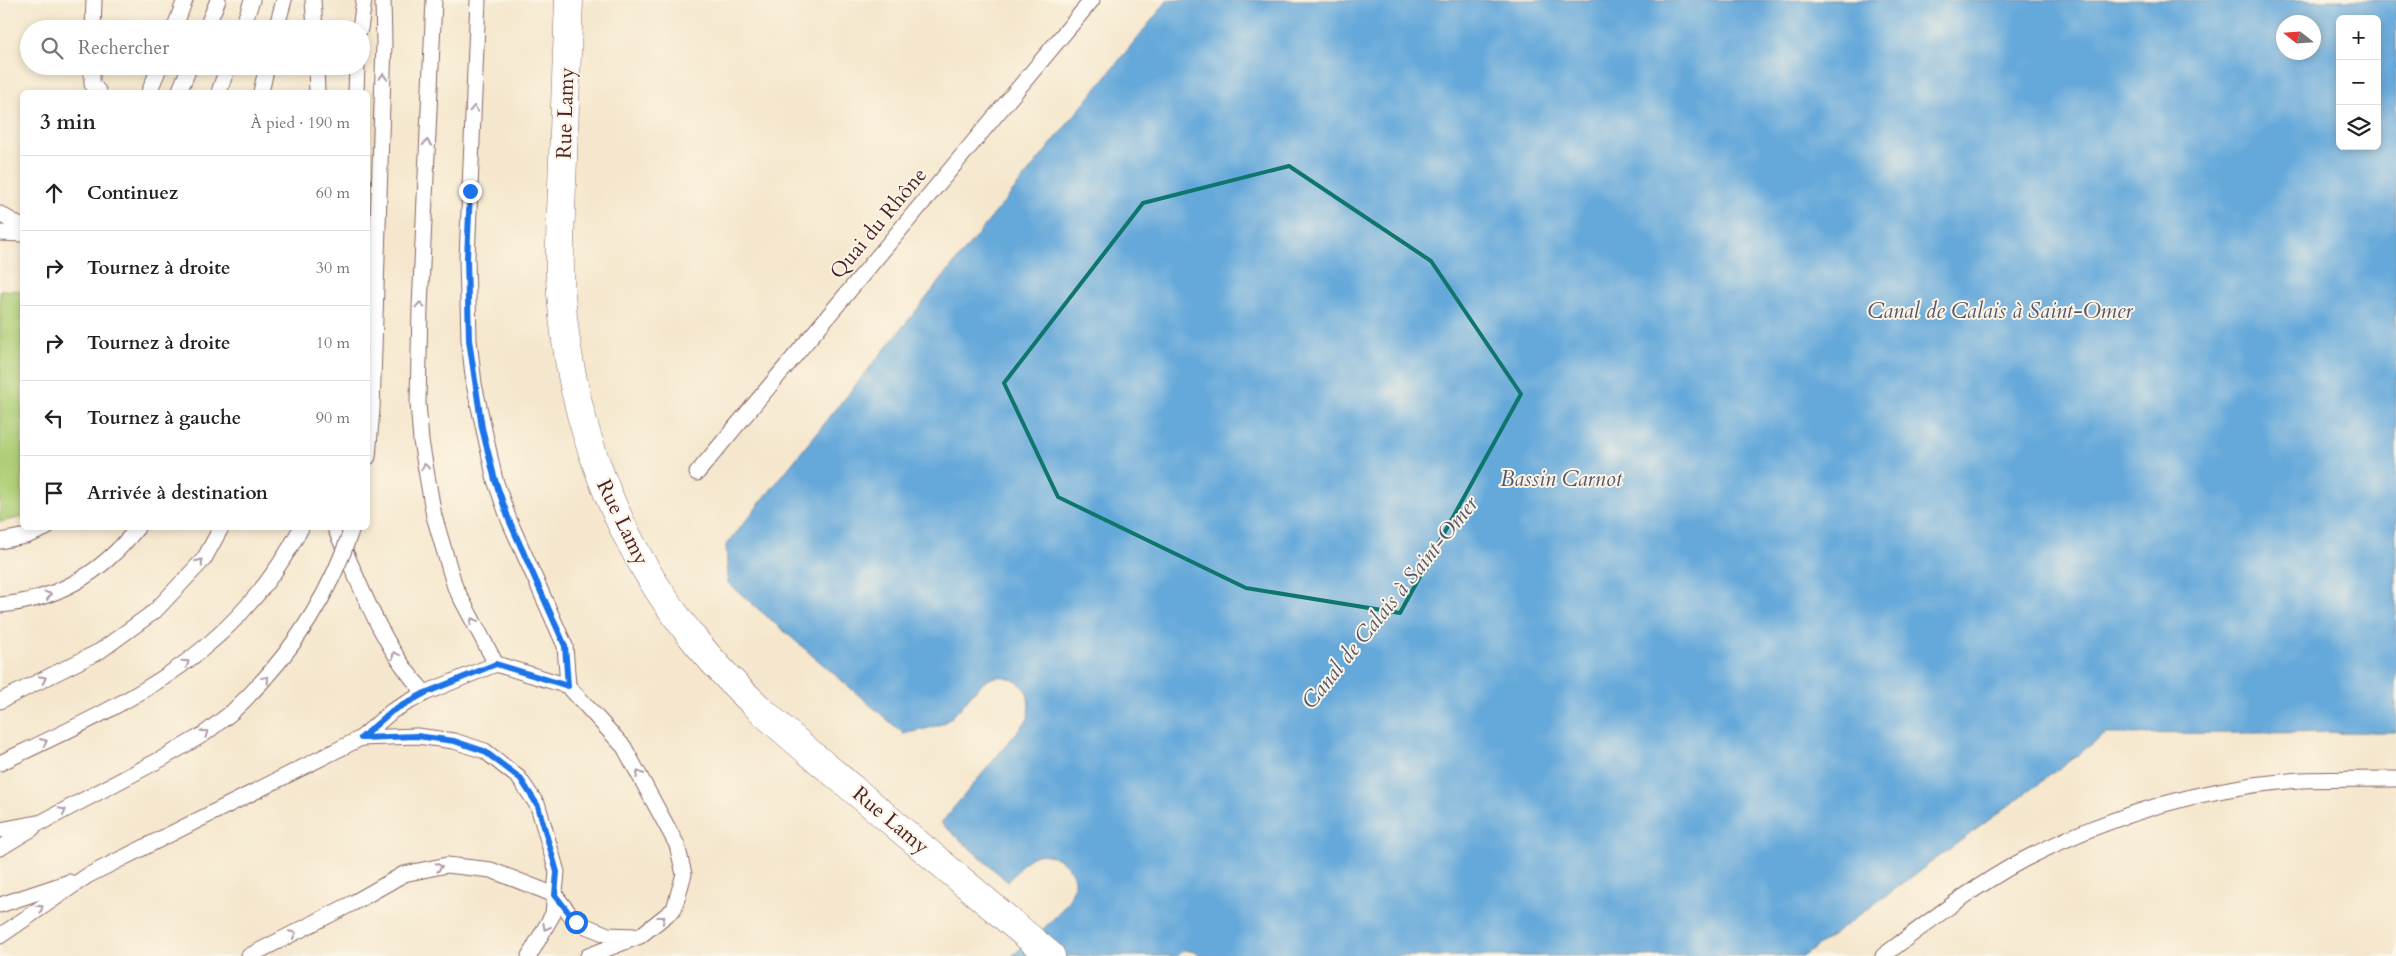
<!DOCTYPE html>
<html lang="fr">
<meta charset="utf-8">
<style>
:root{--surface:#fff;--page:#f2f2f2;--text:#222;--muted:#767676;--line:#e0e0e0}
body{margin:0;font-family:Cardo,serif;background:var(--page);color:var(--text)}
.controls{position:absolute;right:15px;top:15px;display:grid;overflow:hidden;border-radius:8px;box-shadow:0 2px 8px #0003}
.controls button{width:45px;height:45px;display:grid;place-items:center;padding:0;border:0;border-bottom:1px solid var(--line);background:var(--surface);color:var(--text);font:25px sans-serif}
.compass{position:absolute;left:2276px;top:15px;width:45px;height:45px;border-radius:50%;background:var(--surface);box-shadow:0 2px 8px #0003;rotate:287deg}
.stop{position:absolute;width:15px;height:15px;margin:-11px;border:4px solid #1a73e8;border-radius:50%;background:#fff}
.stop.end{background:#1a73e8;border-color:#fff;box-shadow:0 1px 5px #0008}
.list{margin:0;padding:0;list-style:none}
h2{display:flex;justify-content:space-between;align-items:center;height:65px;margin:0;padding:0 20px;font-size:21px}
h2 small{font-size:16px;font-weight:400;color:var(--muted)}
.list li{display:grid;grid-template-columns:32px 1fr auto;gap:15px;align-items:center;box-sizing:border-box;height:75px;padding:0 20px;border-top:1px solid var(--line)}
.list b{display:block;font-size:19px;white-space:nowrap}
.list em{font-size:16px;font-style:normal;color:var(--muted)}
.icon{flex:none;width:28px;height:28px;fill:none;stroke:currentColor;stroke-width:2;stroke-linecap:round;stroke-linejoin:round}
.map{position:relative;flex:none;width:2396px;height:956px;overflow:hidden}
.search{position:absolute;background:var(--surface);box-shadow:0 2px 8px #0003;left:20px;top:20px;width:350px;height:55px;display:flex;align-items:center;gap:12px;box-sizing:border-box;padding:0 18px;border-radius:28px;color:var(--muted);font-size:19px}
.panel{position:absolute;background:var(--surface);box-shadow:0 2px 8px #0003;left:20px;top:90px;width:350px;height:440px;border-radius:8px}
.map>svg:first-child{display:block}
.green{fill:#aecf77;stroke:#7c7751}
.water{fill:#65a8da;stroke:#586482;fill-rule:evenodd}
.lines{fill:none;stroke-linecap:round;stroke-linejoin:round}
.lane-casing{stroke:#866564;stroke-width:17}
.secondary-casing{stroke:#866564;stroke-width:29}
.lane{stroke:#fff;stroke-width:15}
.secondary{stroke:#fff;stroke-width:28}
.lane-bridge-casing{stroke:#866564;stroke-width:17;stroke-linecap:butt}
.lane-bridge{stroke:#fff;stroke-width:15}
.oneway{stroke:#ae9aa0}
.route{stroke:#1a73e8;stroke-width:6}
.marked{fill:none;stroke:#0f766e;stroke-width:4;stroke-linejoin:round}
.labels{text-anchor:middle;stroke-width:4;stroke-linejoin:round;paint-order:stroke}
.street-label{font-size:21px;fill:#4a1f2b;stroke:#fcf5e5}
.water-label{font-size:22px;font-style:italic;fill:#555671;stroke:#fcf5e5}
</style>
<div class="map">
<svg width="2396" height="956" viewBox="0 0 2396 956">
<rect width="100%" height="100%" fill="#fcf5e5"/>
<filter id="ink" filterUnits="userSpaceOnUse"><feTurbulence type="fractalNoise" baseFrequency=".02" numOctaves="2"/><feDisplacementMap in="SourceGraphic" scale="10" xChannelSelector="R" yChannelSelector="G"/><feConvolveMatrix kernelMatrix="1 2 1 2 8 2 1 2 1" color-interpolation-filters="sRGB"/></filter>
<filter id="wash" filterUnits="userSpaceOnUse"><feTurbulence type="fractalNoise" baseFrequency=".0096" numOctaves="4" result="noise"/><feDisplacementMap in="SourceGraphic" scale="20" xChannelSelector="R" yChannelSelector="G"/><feGaussianBlur stdDeviation="1.12" result="paint"/><feColorMatrix in="noise" values="0 0 0 0 0 0 0 0 0 0 0 0 0 0 0 0 0 1.4 0 .05"/><feComposite in="paint" operator="in"/></filter>
<g filter="url(#wash)">
<rect width="100%" height="100%" fill="#f5e7cd"/>
<polygon class="green" points="0,290 22,291 22,517 0,522"/>
<path class="water" d="M1168,0H2396V732L2106,734L1804,956H1200L1195,952L1184,950L1178,956H1012C1030,939 1072,910 1074,884C1076,865 1049,848 1032,857C1023,861 1015,874 1008,882L941,823L1028,719C1029,705 1031,690 1017,682C983,662 970,704 948,720C940,727 915,731 904,734L728,583L726,545ZM2340,19H2377V146H2340ZM2284,22H2314V52H2284Z"/>
</g>
<g filter="url(#ink)">
<g class="lines">
<g class="lane-casing">
<g id="lane">
<polyline points="313,0 315,29"/>
<polyline points="434,0 420,308 418,403 421,441 434,516 455,587 496,664"/>
<polyline points="478,0 467,258 469,340 474,384 495,480 509,520 565,646 568,686"/>
<polyline points="93,29 94,0"/>
<polyline points="174,29 185,0"/>
<polyline points="206,29 218,0"/>
<polyline points="242,29 252,0"/>
<polyline points="276,29 284,0"/>
<polyline points="360,29 364,0"/>
<polyline points="92,66 92,84 99,92"/>
<polyline points="316,66 317,92"/>
<polyline points="149,92 160,66"/>
<polyline points="179,92 190,66"/>
<polyline points="219,92 228,66"/>
<polyline points="261,92 267,66"/>
<polyline points="356,92 357,66"/>
<polyline points="0,214 22,227"/>
<polyline points="0,233 22,234"/>
<polyline points="368,457 372,409 384,43 383,0"/>
<polyline points="697,473 1092,0"/>
<path d="M335,528C360,584 382,648 425,693"/>
<polyline points="0,541 26,536 46,528"/>
<path d="M0,605C57,600 102,573 137,528"/>
<polyline points="0,701 100,651 155,611 204,559 221,528"/>
<polyline points="361,738 417,736 454,741 485,751 519,778 538,806 557,872 553,914 529,956"/>
<path d="M0,763C126,703 233,658 301,528"/>
<polyline points="0,830 42,822 163,758 204,734 231,713"/>
<polyline points="0,848 33,828"/>
<polyline points="0,905 69,882"/>
<polyline points="0,936 87,876 361,738 392,711 425,693 496,664 568,686 624,747 677,845 684,874 674,909 640,936 588,956"/>
<polyline points="249,956 353,903 404,874 447,865 491,870 555,895 576,922 608,935 634,936"/>
<path d="M1883,956C1928,922 1973,887 2023,860C2110,815 2204,787 2301,780C2333,779 2364,779 2396,779"/>
</g>
</g>
<g class="secondary-casing">
<path id="secondary" d="M569,0C567,62 564,123 562,185C561,221 558,258 561,294C570,421 616,544 697,643C742,698 798,743 853,789C919,844 985,900 1051,956"/>
</g>
<use href="#lane" class="lane"/>
<use href="#secondary" class="secondary"/>
<g class="lane-bridge-casing">
<path id="lane-bridge" d="M231,713C287,661 328,601 352,528"/>
</g>
<use href="#lane-bridge" class="lane-bridge"/>
</g>
<defs><path id="oneway-chevron" d="M-2-3.5L2.5 0L-2 3.5" fill="none" stroke-width="1.6" stroke-linecap="round" stroke-linejoin="round" transform="scale(1.25)"/></defs>
<g class="oneway">
<use href="#oneway-chevron" transform="translate(383 77) rotate(-88)"/>
<use href="#oneway-chevron" transform="translate(474 109) rotate(-88)"/>
<use href="#oneway-chevron" transform="translate(427 143) rotate(-87)"/>
<use href="#oneway-chevron" transform="translate(420 305) rotate(-88)"/>
<use href="#oneway-chevron" transform="translate(425 467) rotate(-99)"/>
<use href="#oneway-chevron" transform="translate(200 562) rotate(-51)"/>
<use href="#oneway-chevron" transform="translate(48 595) rotate(-18)"/>
<use href="#oneway-chevron" transform="translate(473 621) rotate(-118)"/>
<use href="#oneway-chevron" transform="translate(395 655) rotate(-119)"/>
<use href="#oneway-chevron" transform="translate(186 663) rotate(-35)"/>
<use href="#oneway-chevron" transform="translate(43 679) rotate(-27)"/>
<use href="#oneway-chevron" transform="translate(266 679) rotate(-50)"/>
<use href="#oneway-chevron" transform="translate(205 733) rotate(-35)"/>
<use href="#oneway-chevron" transform="translate(44 742) rotate(-25)"/>
<use href="#oneway-chevron" transform="translate(639 774) rotate(-120)"/>
<use href="#oneway-chevron" transform="translate(63 811) rotate(-28)"/>
<use href="#oneway-chevron" transform="translate(439 867) rotate(-11)"/>
<use href="#oneway-chevron" transform="translate(40 908) rotate(-34)"/>
<use href="#oneway-chevron" transform="translate(662 919) rotate(-38)"/>
<use href="#oneway-chevron" transform="translate(546 927) rotate(118)"/>
<use href="#oneway-chevron" transform="translate(293 934) rotate(-27)"/>
</g>
</g>
<g class="lines" filter="url(#ink)">
<polyline class="route" points="470,191 467,258 469,340 482,428 495,480 509,520 565,646 568,686 496,664 425,693 392,711 361,738 417,736 454,741 484,751 520,778 538,806 557,872 555,895 576,922"/>
</g>
<path class="marked" d="M1289,166L1431,261L1521,394L1400,613L1246,588L1058,497L1004,383L1143,203Z"/>
<g class="labels">
<g class="street-label">
<text transform="translate(565 113) rotate(-88)" y="7">Rue Lamy</text>
<text transform="translate(878 223) rotate(-50)" y="7">Quai du Rhône</text>
<text transform="translate(623 522) rotate(64)" y="7">Rue Lamy</text>
<text transform="translate(891 820) rotate(40)" y="7">Rue Lamy</text>
</g>
<g class="water-label">
<text x="2000" y="318">Canal de Calais à Saint-Omer</text>
<text x="1561" y="486">Bassin Carnot</text>
<text transform="translate(1389 602) rotate(-51)" y="8">Canal de Calais à Saint-Omer</text>
</g>
</g>
</svg>
<div class="controls">
<button>+</button>
<button>−</button>
<button><svg class="icon" aria-label="layers" viewBox="0 0 24 24"><path d="M12 4l9 5-9 5-9-5zM3 14l9 5 9-5"/></svg></button>
</div>
<svg class="compass" viewBox="-18 -18 36 36"><path d="M0-13l5 13h-10z" fill="#e53935"/><path d="M0 13l5-13h-10z" fill="#767676"/></svg>
<div class="stop" style="left:576px;top:922px"></div>
<div class="stop end" style="left:470px;top:191px"></div>
<div class="search"><svg class="icon" aria-label="search" viewBox="0 0 24 24"><circle cx="10" cy="10" r="6"/><path d="M15 15l6 6"/></svg>Rechercher</div>
<section class="panel">
<h2>3 min<small>À pied · 190 m</small></h2>
<ul class="list">
<li><svg class="icon" aria-label="ahead" viewBox="0 0 24 24"><path d="M12 20V5M6 11l6-6 6 6"/></svg><div><b>Continuez</b></div><em>60 m</em></li>
<li><svg class="icon" aria-label="right" viewBox="0 0 24 24"><path d="M7 20v-9h11M14 6l5 5-5 5"/></svg><div><b>Tournez à droite</b></div><em>30 m</em></li>
<li><svg class="icon" aria-label="right" viewBox="0 0 24 24"><path d="M7 20v-9h11M14 6l5 5-5 5"/></svg><div><b>Tournez à droite</b></div><em>10 m</em></li>
<li><svg class="icon" aria-label="left" viewBox="0 0 24 24"><path d="M17 20v-9H6M10 6l-5 5 5 5"/></svg><div><b>Tournez à gauche</b></div><em>90 m</em></li>
<li><svg class="icon" aria-label="arrive" viewBox="0 0 24 24"><path d="M6 21V4h12l-3 4 3 4H6"/></svg><div><b>Arrivée à destination</b></div></li>
</ul>
</section>
</div>
